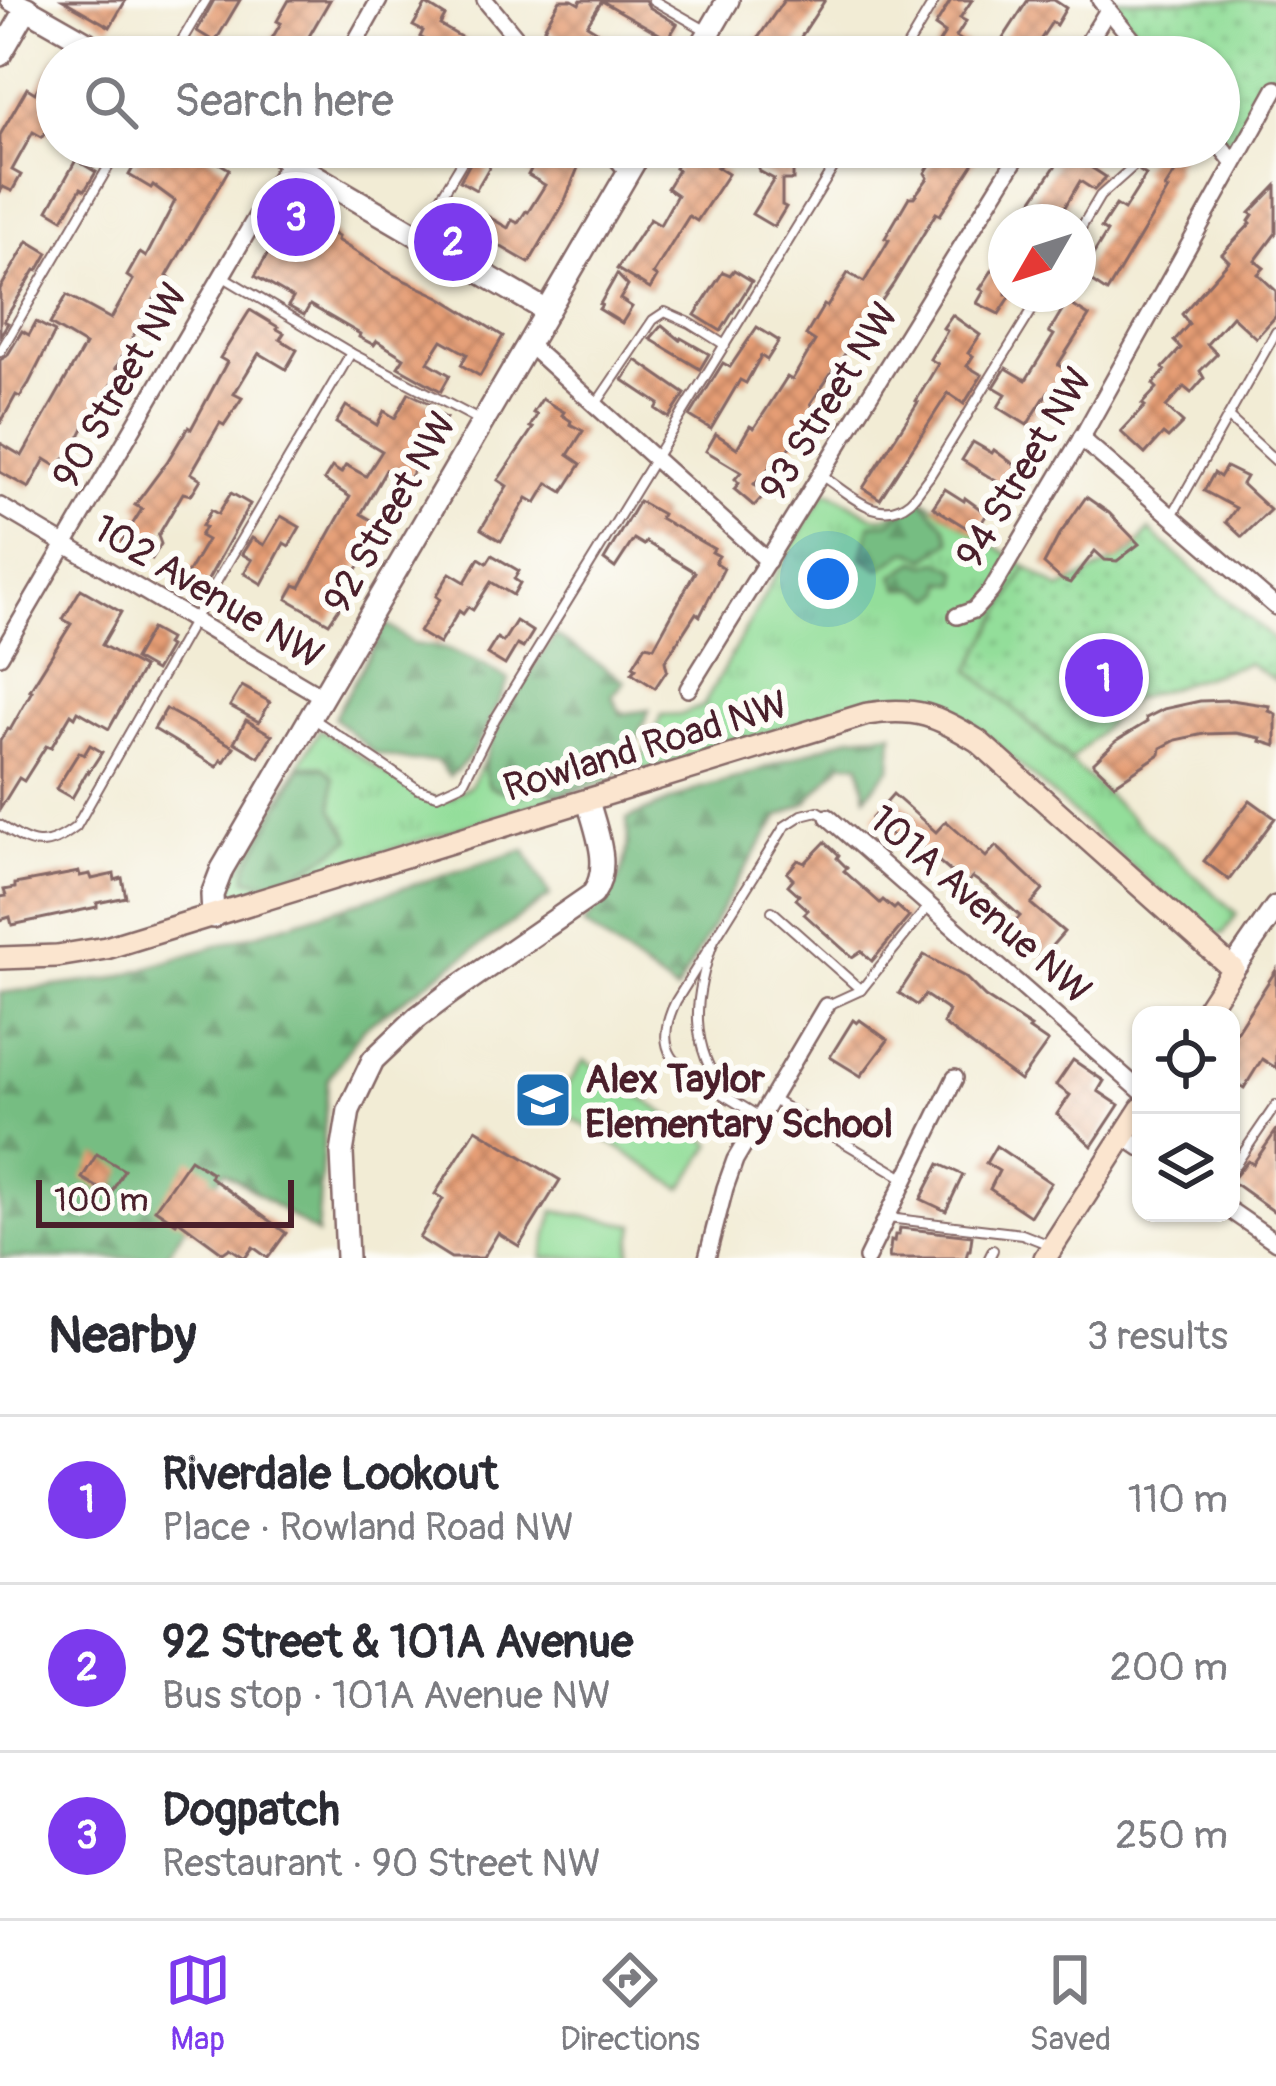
<!DOCTYPE html>
<meta charset="utf-8">
<style>
:root{--surface:#fff;--page:#f2f2f3;--text:#2b2b33;--muted:#7c7c81;--line:#e1e1e2;--accent:#7c3aed}
body{margin:0;font-family:Pangolin,sans-serif;background:var(--page);color:var(--text)}
.controls{position:absolute;right:36px;bottom:36px;display:grid;overflow:hidden;border-radius:24px;box-shadow:0 3px 9px #0004}
.controls button{width:108px;height:108px;display:grid;place-items:center;padding:0;border:0;border-bottom:3px solid var(--line);background:var(--surface);color:var(--text);font:60px sans-serif}
.compass{position:absolute;left:988px;top:204px;width:108px;height:108px;border-radius:50%;background:var(--surface);box-shadow:0 3px 9px #0004;rotate:231deg}
.scale{position:absolute;left:36px;bottom:30px;width:258px;box-sizing:border-box;padding-left:12px;border:6px solid #4a1f2b;border-top:0;font-size:33px;line-height:42px;white-space:nowrap;color:#4a1f2b;-webkit-text-stroke:9px #fdfcf7;paint-order:stroke}
.you{position:absolute;left:828px;top:579px;width:42px;height:42px;margin:-30px;border:9px solid #fff;border-radius:50%;background:#1a73e8;box-shadow:0 0 0 18px #1a73e833}
.badge{display:grid;place-items:center;width:78px;height:78px;border-radius:50%;background:var(--accent);color:#fff;font-size:39px;font-weight:700}
.pin{position:absolute;translate:-50% -50%;border:6px solid #fff;box-shadow:0 3px 12px #0006}
.list{margin:0;padding:0;list-style:none}
h2{display:flex;justify-content:space-between;align-items:center;height:156px;margin:0;padding:0 48px;font-size:51px}
h2 small{font-size:39px;font-weight:400;color:var(--muted)}
.list li{display:grid;grid-template-columns:78px 1fr auto;gap:36px;align-items:center;box-sizing:border-box;height:168px;padding:0 48px;border-top:3px solid var(--line)}
.list b{display:block;font-size:45px;white-space:nowrap}
.list p{margin:0;font-size:39px;white-space:nowrap;color:var(--muted)}
.list em{font-size:39px;font-style:normal;color:var(--muted)}
.icon{flex:none;width:66px;height:66px;fill:none;stroke:currentColor;stroke-width:2;stroke-linecap:round;stroke-linejoin:round}
.map{position:relative;flex:none;width:1276px;height:1258px;overflow:hidden}
.search{position:absolute;background:var(--surface);box-shadow:0 3px 9px #0004;left:36px;right:36px;top:36px;height:132px;display:flex;align-items:center;gap:30px;box-sizing:border-box;padding:0 42px;border-radius:66px;color:var(--muted);font-size:45px}
.sheet{height:660px;background:var(--surface)}
nav{display:flex;justify-content:space-around;align-items:center;box-sizing:border-box;height:168px;border-top:3px solid var(--line);background:var(--surface);font-size:33px;color:var(--muted)}
nav a{display:grid;justify-items:center;gap:6px}
nav .on{color:var(--accent)}
.map>svg:first-child{display:block}
.grass{fill:url(#grass-tufts);stroke:#6e7e62;stroke-width:3}
.forest{fill:url(#forest-firs);stroke:#606e56;stroke-width:3}
.park{fill:url(#park-dots);stroke:#6e7e62;stroke-width:3}
.pitch{fill:#93de9a;stroke:#6e7e62;stroke-width:3}
.building{fill:url(#building-cross-hatch)}
.lines{fill:none;stroke-linecap:round;stroke-linejoin:round}
.service-casing{stroke:#856766;stroke-width:12}
.minor-casing{stroke:#856766;stroke-width:20}
.tertiary-casing{stroke:#856766;stroke-width:26}
.secondary-casing{stroke:#856766;stroke-width:26}
.service{stroke:#fff;stroke-width:8}
.minor{stroke:#fff;stroke-width:15}
.tertiary{stroke:#fff;stroke-width:21}
.secondary{stroke:#fbe5cf;stroke-width:21}
.labels{text-anchor:middle;stroke-width:12;stroke-linejoin:round;paint-order:stroke}
.street-label{font-size:39px;fill:#4a1f2b;stroke:#fdfcf7}
.poi-label{font-size:39px;font-weight:bold;fill:#4a1f2b;stroke:#fdfcf7;text-anchor:start}
</style>
<div class="map">
<svg width="1276" height="1258" viewBox="0 0 1276 1258">
<defs>
<pattern id="grass-tufts" width="24" height="20" patternUnits="userSpaceOnUse" patternTransform="scale(3)"><rect width="24" height="20" fill="#93de9a"/><path d="M3 7l-1-3M5 7V3M7 7l1-3M15 17l-1-3M17 17v-4M19 17l1-3" fill="none" stroke="#80be85"/></pattern>
<pattern id="forest-firs" width="22" height="20" patternUnits="userSpaceOnUse" patternTransform="scale(3)"><rect width="22" height="20" fill="#76bd82"/><path d="M5 1l3.5 6h-7zM16 11l3.5 6h-7z" fill="#63996b"/></pattern>
<pattern id="park-dots" width="8" height="8" patternUnits="userSpaceOnUse" patternTransform="scale(3)"><rect width="8" height="8" fill="#93de9a"/><path d="M2 2h.1M6 6h.1" fill="none" stroke="#80be85" stroke-width="1.8" stroke-linecap="round"/></pattern>
<pattern id="building-cross-hatch" width="8" height="8" patternUnits="userSpaceOnUse" patternTransform="scale(3)"><rect width="8" height="8" fill="#e59d74"/><path d="M0 0l8 8M0 8l8-8" fill="none" stroke="#bc7f5f"/></pattern>
</defs>
<rect width="100%" height="100%" fill="#fdfcf7"/>
<filter id="ink" filterUnits="userSpaceOnUse"><feTurbulence type="fractalNoise" baseFrequency=".00833" numOctaves="2"/><feDisplacementMap in="SourceGraphic" scale="24" xChannelSelector="R" yChannelSelector="G"/><feConvolveMatrix kernelMatrix="1 2 1 2 8 2 1 2 1" color-interpolation-filters="sRGB"/></filter>
<filter id="wash" filterUnits="userSpaceOnUse"><feTurbulence type="fractalNoise" baseFrequency=".004" numOctaves="4" result="noise"/><feDisplacementMap in="SourceGraphic" scale="48" xChannelSelector="R" yChannelSelector="G"/><feGaussianBlur stdDeviation="2.7" result="paint"/><feColorMatrix in="noise" values="0 0 0 0 0 0 0 0 0 0 0 0 0 0 0 0 0 1.4 0 .05"/><feComposite in="paint" operator="in"/></filter>
<g filter="url(#wash)">
<rect width="100%" height="100%" fill="#f2ecd5"/>
<g class="grass">
<path d="M826,491C879,513 866,533 922,498L1027,567L970,670L1237,914L1223,934L1205,932L973,723C939,703 918,697 879,698L636,773L662,715L683,714L703,706L784,560Z"/>
<polygon points="539,660 639,722 610,781 237,898 231,895 228,888 320,729 416,794 446,801 471,785"/>
</g>
<g class="forest">
<polygon points="921,499 945,525 951,541 927,558 908,551 880,569 862,557 871,524 888,523"/>
<polygon points="916,561 927,565 939,561 958,570 958,584 944,582 944,592 934,598 916,588 900,589 894,576"/>
<path d="M386,624L413,644L444,648L479,662L509,680C493,711 479,757 449,776L437,761H411L374,753L334,718Z"/>
<path d="M555,635L625,681L612,696L621,714L649,710L624,770L558,795L546,790L514,795L490,787C489,786 484,771 484,769C485,737 536,663 555,635Z"/>
<path d="M893,733L891,767L866,796L860,764L843,762L806,803L779,817L736,883L676,992L583,924C617,892 632,867 627,819L701,788L740,777L852,736Z"/>
<path d="M302,766H322L334,778L333,809L351,839C330,855 293,879 266,882C263,882 249,879 246,879V868Z"/>
<polygon points="525,850 550,896 363,1028 328,1079 317,1234 224,1171 164,1258 0,1258 0,993 111,979"/>
</g>
<g class="park">
<polygon points="1112,0 1276,0 1276,70 1238,136 1225,139 1219,131 1219,57 1158,57"/>
<polygon points="1149,530 1276,642 1276,681 1248,663 1133,699 1071,760 970,670 1027,567 1060,589 1133,552"/>
</g>
<g class="pitch">
<polygon points="584,1060 712,1144 682,1189 554,1106"/>
<polygon points="554,1211 635,1225 629,1258 542,1258"/>
</g>
<g id="blocks">
<g class="building">
<polygon points="63,0 126,0 110,27"/>
<polygon points="214,0 240,0 215,42 197,31"/>
<polygon points="289,0 330,0 297,57 261,57 281,23 277,21"/>
<polygon points="560,0 572,0 579,4 581,0 645,0 649,7 677,24 668,39 602,1 587,25 611,40 609,47 603,57 571,57 576,49 544,28"/>
<polygon points="784,0 825,0 793,49 784,44 776,57 745,57"/>
<polygon points="951,0 972,0 960,18 966,21 956,37 988,57 930,57 945,33 935,26"/>
<polygon points="1028,0 1054,0 1066,8 1056,25 1052,22 1029,57 991,57"/>
<polygon points="426,4 445,16 440,25 466,40 463,45 482,57 443,57 446,52 420,37 423,31 413,26"/>
<polygon points="57,56 57,135 47,130 42,137 33,132 12,170 21,175 12,191 3,187 0,192 0,135 27,88 35,93"/>
<polygon points="145,147 192,147 229,169 167,276 170,278 160,296 157,294 135,333 116,368 120,370 98,405 96,404 73,450 58,467 45,459 29,488 0,472 0,443 22,456 85,345 50,324 67,295 111,319 133,280 127,276 140,253 146,257 175,201 153,185 151,188 129,175"/>
<polygon points="479,147 501,147 476,190 460,181"/>
<polygon points="543,147 565,147 574,155 570,160 579,165 564,203 529,263 467,227 477,210 508,228 512,220 518,223 526,211 528,212 545,185 528,175"/>
<polygon points="688,147 732,147 732,157 717,167 728,174 697,221 689,216 653,274 657,277 650,289 617,269 650,219 660,225 677,195 667,188 678,170 675,168"/>
<polygon points="941,147 984,147 940,215 936,213 894,283 811,403 813,408 804,422 808,425 795,446 792,444 777,468 772,465 754,484 765,494 754,506 734,489 739,483 735,479 741,472 706,451 716,434 737,448 750,426 754,428 766,410 787,377 792,380 815,341 806,335 824,305 827,307 848,273 864,282 889,240 885,238 909,197 914,197 928,178 925,173"/>
<polygon points="1063,147 1100,147 1089,166 1106,177 1094,190 1080,181 1056,222 1018,222 1056,165 1050,161 1058,149 1060,151"/>
<polygon points="1155,147 1185,147 1174,166 1176,171 1165,188 1168,190 1107,292 1083,276 1087,269 1085,268 1107,232 1101,228 1116,205 1124,210 1146,175 1140,171"/>
<polygon points="759,149 793,149 793,180 782,180 782,205 786,207 774,227 752,214 774,179 759,171"/>
<polygon points="76,160 96,172 85,190 81,188 63,219 48,210"/>
<polygon points="1276,186 1276,233 1255,261 1264,268 1258,274 1276,291 1276,316 1256,338 1232,316 1207,344 1217,354 1200,371 1204,378 1191,393 1184,387 1166,407 1183,423 1168,438 1163,434 1145,454 1121,432 1145,406 1142,404 1157,388 1153,384 1165,371 1163,368 1181,348 1174,341 1189,324 1182,314 1229,261 1222,254 1251,223 1249,221 1253,215 1250,213"/>
<polygon points="299,200 326,215 320,226 338,237 337,240 393,275 440,297 503,336 480,376 461,365 467,354 442,340 428,362 450,375 441,391 398,367 404,358 377,341 374,345 359,337 360,334 310,305 304,315 288,306 293,298 255,276"/>
<polygon points="28,241 48,253 38,271 35,270 4,321 8,323 0,336 0,289"/>
<polygon points="1006,249 1006,294 1012,294 999,314 977,303 984,291 980,289"/>
<polygon points="734,270 752,281 721,331 695,315 723,272 730,275"/>
<polygon points="617,274 628,286 620,299 632,307 622,323 599,309 602,305 600,304"/>
<polygon points="1067,302 1089,316 1058,365 1068,371 1053,395 1048,392 1027,425 998,407 1006,394 994,387 1006,368 1026,380 1054,335 1049,332"/>
<polygon points="250,310 278,327 277,329 284,333 280,339 297,350 286,369 259,353 234,394 242,398 224,425 220,423 191,473 201,479 191,495 183,493 158,536 161,544 152,559 122,541 142,509 135,505 167,462 188,427 191,429 227,362 220,358"/>
<polygon points="952,315 980,335 968,353 973,356 967,366 982,375 964,404 948,393 880,499 863,488 918,402 916,401 938,364 930,359 947,331 943,328"/>
<polygon points="36,322 55,332 29,383 20,397 16,395 0,424 0,360 7,356 22,331 29,335"/>
<polygon points="662,325 680,340 681,338 709,354 700,369 650,339"/>
<polygon points="757,327 779,341 767,360 761,356 746,383 740,380 711,429 690,416 723,363 730,367"/>
<polygon points="636,360 685,394 669,418 656,409 659,404 623,380"/>
<polygon points="409,393 433,405 430,409 446,418 406,483 386,470 361,514 375,522 377,528 361,554 365,556 344,590 349,593 329,623 287,599 295,585 300,587 350,497 324,480 332,467 341,473 346,465 366,476 382,451 336,423 346,406 377,425 384,411 395,418"/>
<polygon points="542,399 564,412 562,415 571,421 570,424 583,431 568,455 581,464 563,492 548,483 536,503 527,498 501,541 481,529 507,486 498,480 533,428 530,427 537,415 533,413"/>
<polygon points="973,442 992,453 994,450 1016,466 1004,486 962,460"/>
<polygon points="1226,467 1246,477 1242,484 1270,510 1242,537 1226,522 1236,508 1204,491 1214,473 1220,477"/>
<polygon points="945,489 964,501 965,498 987,514 975,533 933,507"/>
<polygon points="231,493 250,504 205,585 187,574 207,540 200,536 205,527 202,526 211,510 218,514"/>
<polygon points="1086,497 1109,513 1139,544 1117,561 1105,560 1095,551 1070,583 1062,580 1044,564 1058,537"/>
<polygon points="639,501 662,514 660,518 714,549 712,552 719,556 715,562 724,568 700,616 696,613 665,661 667,670 655,688 632,673 636,668 633,666 646,645 654,647 695,572 646,542 644,545 634,539 615,568 604,560"/>
<polygon points="281,516 300,527 289,546 284,543 262,584 244,573 252,560 242,554 252,538 264,545"/>
<polygon points="492,555 519,571 514,579 520,583 513,595 491,582 473,610 468,607 463,614 459,611 439,644 419,632 440,599 436,596 450,573 465,582 479,558 487,563"/>
<polygon points="81,589 121,612 102,645 143,668 109,729 78,711 75,717 71,714 51,748 46,746 24,781 19,778 0,809 0,741 7,729 10,730 32,691 30,690 71,624 63,619"/>
<polygon points="516,621 533,632 523,648 517,645 505,665 487,654 497,638 503,642"/>
<polygon points="151,629 169,639 166,645 169,647 155,671 134,659"/>
<polygon points="242,686 270,702 259,722 230,706"/>
<polygon points="1231,700 1270,706 1269,711 1276,714 1276,746 1260,741 1261,738 1236,733 1204,734 1176,740 1161,748 1160,754 1115,784 1093,763 1116,741 1147,722 1146,718 1164,709 1200,701"/>
<polygon points="166,709 234,747 224,762 221,760 217,767 154,729"/>
<polygon points="246,720 272,735 259,757 234,742"/>
<polygon points="90,745 102,752 89,772 88,770 72,798 56,789 79,752 84,755"/>
<polygon points="893,794 936,832 946,821 986,857 996,846 1043,890 1031,904 1064,932 1042,957 1038,956 1008,929 1020,916 991,890 972,877 966,885 922,847 915,856 872,818"/>
<polygon points="1250,800 1275,818 1229,880 1204,861"/>
<polygon points="825,842 839,855 837,858 847,868 844,871 880,903 883,900 894,909 897,906 909,917 872,961 861,951 852,957 804,914 808,910 796,899 799,895 788,885 793,879 787,873 798,860 805,863"/>
<polygon points="79,872 80,876 90,874 92,879 114,874 115,880 122,878 126,897 97,903 97,907 12,925 10,917 0,920 0,897 6,896 4,890 15,888 15,884"/>
<polygon points="924,955 965,977 985,997 1031,1027 1029,1029 1048,1042 1020,1081 943,1024 949,1011 925,995 917,1005 899,993"/>
<polygon points="1276,970 1276,1068 1262,1059 1244,1088 1231,1080 1231,1040"/>
<polygon points="853,1020 857,1023 860,1020 888,1040 861,1076 830,1057"/>
<polygon points="1073,1060 1104,1081 1098,1091 1119,1105 1092,1146 1057,1114 1070,1095 1056,1085"/>
<polygon points="476,1129 560,1180 519,1246 498,1233 483,1258 451,1258 419,1238 443,1199 435,1194"/>
<polygon points="1276,1131 1276,1213 1231,1181 1248,1161 1253,1164"/>
<polygon points="996,1146 1051,1183 1030,1216 990,1189 999,1171 986,1163"/>
<polygon points="97,1154 124,1170 110,1195 82,1178"/>
<polygon points="190,1159 212,1173 210,1177 286,1233 268,1258 253,1247 245,1258 230,1248 223,1253 178,1220 176,1223 155,1209"/>
<polygon points="939,1164 963,1175 946,1211 921,1199"/>
<polygon points="900,1228 972,1236 970,1250 968,1250 966,1258 889,1258 891,1241 894,1242 895,1235 899,1235"/>
</g>
</g>
</g>
<g filter="url(#ink)">
<use href="#blocks" fill-opacity="0" stroke="#856766" stroke-width="3"/>
<g class="lines">
<g class="service-casing">
<g id="service">
<polyline points="653,0 709,32"/>
<polyline points="172,57 206,0"/>
<polyline points="901,57 935,0"/>
<polyline points="1078,233 1100,196 1136,164 1147,147"/>
<polyline points="418,235 471,147"/>
<polyline points="222,276 351,353 481,421"/>
<polyline points="0,352 120,147"/>
<polyline points="596,404 653,320 665,312 690,323 725,345"/>
<polyline points="1228,417 1276,461"/>
<path d="M822,476C849,493 879,527 910,501C917,495 923,484 929,477L1042,294"/>
<polyline points="1173,514 1276,332"/>
<polyline points="314,719 418,789 437,795 463,783 495,719 846,147"/>
<path d="M0,825C32,846 44,851 76,827L194,620L351,353"/>
<polyline points="772,911 861,990 928,907"/>
<path d="M714,940C693,998 688,1044 727,1097C683,1070 648,1057 676,1001L785,826L802,815L818,811L828,817"/>
<polyline points="826,1006 861,990"/>
<polyline points="727,1097 760,1117"/>
<polyline points="773,1100 904,1178"/>
<polyline points="1231,1171 1276,1105"/>
<polyline points="888,1218 1022,1234 1050,1245"/>
<polyline points="989,1258 993,1250"/>
</g>
</g>
<g class="minor-casing">
<g id="minor">
<polyline points="485,0 532,57"/>
<polyline points="1100,0 1147,57"/>
<polyline points="347,57 379,0"/>
<polyline points="1079,57 1108,10"/>
<polyline points="1219,144 1234,163"/>
<polyline points="607,147 628,172"/>
<polyline points="529,345 768,561"/>
<polyline points="1081,438 1276,607"/>
<polyline points="0,506 323,697"/>
<polyline points="957,616 974,610 991,591 1086,430 1276,89"/>
<polyline points="0,656 297,147"/>
<polyline points="688,689 1023,147"/>
<polyline points="828,817 1141,1091"/>
<polyline points="1123,1136 1141,1148"/>
<polyline points="1231,1211 1276,1242"/>
<polyline points="707,1258 725,1188 735,1160 826,1006"/>
<polyline points="867,1258 955,1078"/>
</g>
</g>
<g class="tertiary-casing">
<g id="tertiary">
<polyline points="12,0 112,57"/>
<polyline points="0,55 27,8"/>
<polyline points="695,57 728,0"/>
<polyline points="266,147 547,311"/>
<polyline points="213,917 212,895 222,869 643,147"/>
<polyline points="1233,969 1276,907"/>
<path d="M347,1258L342,1153L349,1110L373,1060L418,1017L450,993L593,894C612,866 596,831 588,801"/>
</g>
</g>
<g class="secondary-casing">
<g id="secondary">
<path d="M0,958L57,956L106,948L867,714C916,706 938,716 978,741L1233,969L1203,1015"/>
<polyline points="1045,1258 1141,1109"/>
</g>
</g>
<use href="#service" class="service"/>
<use href="#minor" class="minor"/>
<use href="#tertiary" class="tertiary"/>
<use href="#secondary" class="secondary"/>
</g>
</g>
<defs>
<g id="school-square" transform="scale(3)"><rect x="-9" y="-9" width="18" height="18" rx="4" fill="#1f6fb2" stroke="#fdfcf7"/><path d="M0-5L7-2L0 1L-7-2ZM-4 1L0 2.5L4 1V4Q0 6-4 4Z" fill="#fff"/></g>
</defs>
<g fill-rule="evenodd">
<use href="#school-square" x="543" y="1100"/>
</g>
<g class="labels">
<g class="street-label">
<text transform="translate(119 385) rotate(-60)" y="14">90 Street NW</text>
<text transform="translate(828 401) rotate(-58)" y="14">93 Street NW</text>
<text transform="translate(1023 467) rotate(-59)" y="14">94 Street NW</text>
<text transform="translate(389 512) rotate(-60)" y="14">92 Street NW</text>
<text transform="translate(209 591) rotate(31)" y="14">102 Avenue NW</text>
<text transform="translate(645 745) rotate(-17)" y="14">Rowland Road NW</text>
<text transform="translate(981 904) rotate(41)" y="14">101A Avenue NW</text>
</g>
<g class="poi-label">
<text x="585" y="1092">Alex Taylor<tspan x="585" dy="45">Elementary School</tspan></text>
</g>
</g>
</svg>
<div class="controls">
<button><svg class="icon" aria-label="locate" viewBox="0 0 24 24"><circle cx="12" cy="12" r="6"/><path d="M12 2v4M12 18v4M2 12h4M18 12h4"/></svg></button>
<button><svg class="icon" aria-label="layers" viewBox="0 0 24 24"><path d="M12 4l9 5-9 5-9-5zM3 14l9 5 9-5"/></svg></button>
</div>
<svg class="compass" viewBox="-18 -18 36 36"><path d="M0-13l5 13h-10z" fill="#e53935"/><path d="M0 13l5-13h-10z" fill="#7c7c81"/></svg>
<div class="scale">100 m</div>
<div class="you"></div>
<div class="pin badge" style="left:1104px;top:678px">1</div>
<div class="pin badge" style="left:453px;top:242px">2</div>
<div class="pin badge" style="left:296px;top:217px">3</div>
<div class="search"><svg class="icon" aria-label="search" viewBox="0 0 24 24"><circle cx="10" cy="10" r="6"/><path d="M15 15l6 6"/></svg>Search here</div>
</div>
<section class="sheet">
<h2>Nearby<small>3 results</small></h2>
<ul class="list">
<li><span class="badge">1</span><div><b>Riverdale Lookout</b><p>Place · Rowland Road NW</p></div><em>110 m</em></li>
<li><span class="badge">2</span><div><b>92 Street &amp; 101A Avenue</b><p>Bus stop · 101A Avenue NW</p></div><em>200 m</em></li>
<li><span class="badge">3</span><div><b>Dogpatch</b><p>Restaurant · 90 Street NW</p></div><em>250 m</em></li>
</ul>
</section>
<nav>
<a class="on"><svg class="icon" aria-label="map" viewBox="0 0 24 24"><path d="M3 6l6-2 6 2 6-2v14l-6 2-6-2-6 2zM9 4v14M15 6v14"/></svg>Map</a>
<a><svg class="icon" aria-label="directions" viewBox="0 0 24 24"><path d="M12 3l9 9-9 9-9-9zM9 14v-3h6M13 9l2 2-2 2"/></svg>Directions</a>
<a><svg class="icon" aria-label="saved" viewBox="0 0 24 24"><path d="M7 4h10v16l-5-4-5 4z"/></svg>Saved</a>
</nav>
